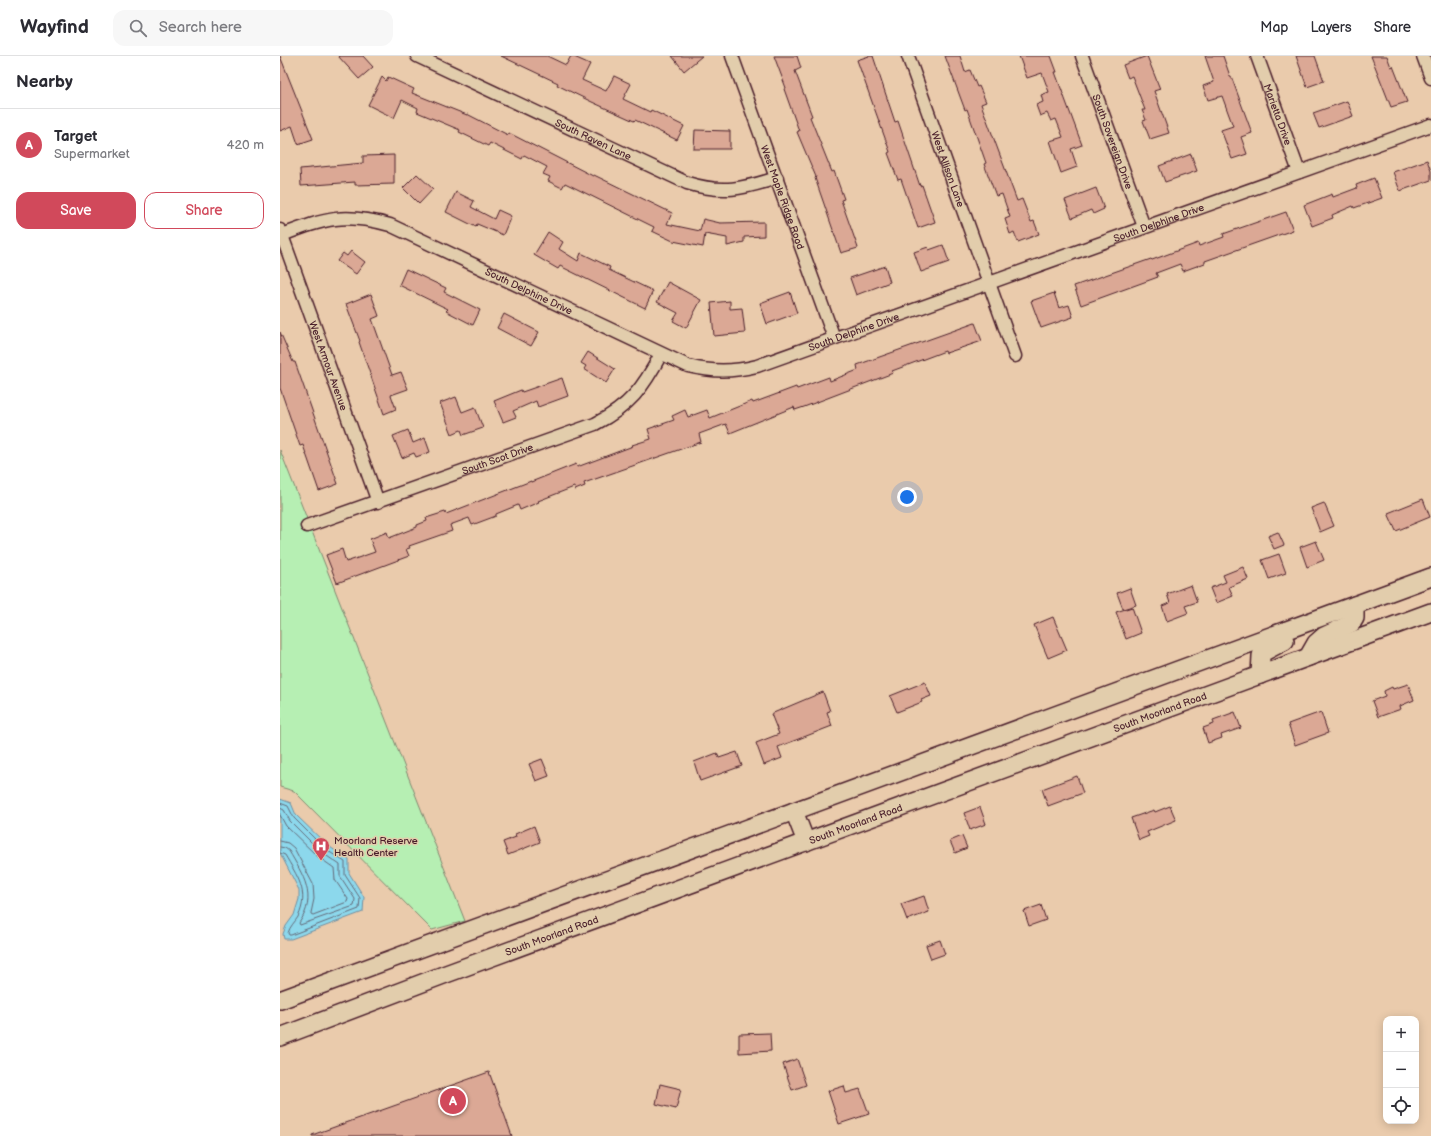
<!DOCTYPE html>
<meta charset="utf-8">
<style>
:root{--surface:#fff;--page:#f7f7f7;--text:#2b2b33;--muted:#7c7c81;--line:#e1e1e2;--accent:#d1495b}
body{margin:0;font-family:"Balsamiq Sans",sans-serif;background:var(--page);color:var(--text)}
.controls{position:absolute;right:12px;bottom:12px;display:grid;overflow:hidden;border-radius:8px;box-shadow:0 2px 10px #0003}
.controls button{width:36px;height:36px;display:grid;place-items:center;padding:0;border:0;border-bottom:1px solid var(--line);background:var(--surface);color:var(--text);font:20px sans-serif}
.you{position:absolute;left:627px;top:441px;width:14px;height:14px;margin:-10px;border:3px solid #fff;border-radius:50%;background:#1a73e8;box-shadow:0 0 0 6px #1a73e833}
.badge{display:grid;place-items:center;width:26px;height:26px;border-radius:50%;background:var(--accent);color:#fff;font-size:13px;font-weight:700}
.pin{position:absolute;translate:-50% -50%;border:2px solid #fff;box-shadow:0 1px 4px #0006}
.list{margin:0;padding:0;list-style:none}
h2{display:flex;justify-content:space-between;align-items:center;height:52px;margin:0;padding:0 16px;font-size:17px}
h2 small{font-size:13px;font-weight:400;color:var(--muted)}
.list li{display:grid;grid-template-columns:26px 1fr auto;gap:12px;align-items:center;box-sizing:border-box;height:72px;padding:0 16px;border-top:1px solid var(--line)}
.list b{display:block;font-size:15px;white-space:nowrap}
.list p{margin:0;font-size:13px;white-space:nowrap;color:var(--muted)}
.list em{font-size:13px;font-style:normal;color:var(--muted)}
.actions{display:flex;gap:8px;padding:12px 16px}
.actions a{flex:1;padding:9px 0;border:1px solid var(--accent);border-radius:12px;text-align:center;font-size:14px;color:var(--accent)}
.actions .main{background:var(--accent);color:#fff}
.icon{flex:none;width:22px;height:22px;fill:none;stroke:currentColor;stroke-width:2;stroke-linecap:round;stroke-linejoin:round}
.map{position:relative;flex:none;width:1151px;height:1080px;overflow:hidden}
header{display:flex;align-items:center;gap:24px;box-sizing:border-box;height:56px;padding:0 20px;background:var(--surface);border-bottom:1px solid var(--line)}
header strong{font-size:19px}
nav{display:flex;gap:22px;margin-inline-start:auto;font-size:14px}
.search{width:280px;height:36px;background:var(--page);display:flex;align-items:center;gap:10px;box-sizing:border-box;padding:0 14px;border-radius:12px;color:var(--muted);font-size:15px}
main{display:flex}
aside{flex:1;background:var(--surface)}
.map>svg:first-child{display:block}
.green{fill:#b6efb3;stroke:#80876f}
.water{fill:#8cd8ec;stroke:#728e9f}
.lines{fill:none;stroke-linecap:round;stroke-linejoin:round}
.shore{stroke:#646978;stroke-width:1}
.building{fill:#dba895;stroke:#4a1f2b}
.street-casing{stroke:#4a1f2b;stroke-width:15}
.secondary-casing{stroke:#4a1f2b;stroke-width:20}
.street{stroke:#e2cdac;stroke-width:12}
.secondary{stroke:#e2cdac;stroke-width:17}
.labels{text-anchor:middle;stroke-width:3;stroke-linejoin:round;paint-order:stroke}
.street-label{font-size:10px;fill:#4a1f2b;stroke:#e2cdac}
.poi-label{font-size:10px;fill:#4a1f2b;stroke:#e2cdac;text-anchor:start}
</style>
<header>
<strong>Wayfind</strong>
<div class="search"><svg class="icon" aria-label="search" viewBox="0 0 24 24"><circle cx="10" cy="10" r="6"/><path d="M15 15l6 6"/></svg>Search here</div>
<nav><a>Map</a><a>Layers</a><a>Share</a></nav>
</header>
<main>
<aside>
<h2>Nearby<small></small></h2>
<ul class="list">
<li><span class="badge">A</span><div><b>Target</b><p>Supermarket</p></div><em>420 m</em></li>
</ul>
<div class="actions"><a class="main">Save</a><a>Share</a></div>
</aside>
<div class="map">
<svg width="1151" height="1080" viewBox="0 0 1151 1080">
<rect width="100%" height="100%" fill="#eacbac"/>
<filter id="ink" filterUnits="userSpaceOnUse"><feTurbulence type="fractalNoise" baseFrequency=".025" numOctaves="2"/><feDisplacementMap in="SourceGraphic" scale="8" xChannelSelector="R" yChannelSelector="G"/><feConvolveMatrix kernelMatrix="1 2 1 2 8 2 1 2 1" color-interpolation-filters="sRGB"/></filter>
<g filter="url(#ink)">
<polygon class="green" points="0,394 185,865 152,874 14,735 0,731"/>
<polygon class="water" points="0,743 11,747 16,759 47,789 69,804 69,817 84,841 83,856 11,883 4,883 3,878 6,870 14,859 19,843 19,834 0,797"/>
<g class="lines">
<g class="shore">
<path d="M0,747L8,750L14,762L45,793L65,806V819L80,842L79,853L11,879H9L8,877C10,870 15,866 18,861C30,836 17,820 5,799L0,797"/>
<path d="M0,752L4,754L10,765L41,796L60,809V820L75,843L74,850L20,869L19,867C38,841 23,819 9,795L5,792L0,791"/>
<polyline points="0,759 6,770 37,800 54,812 55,824 68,843 67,846 33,859 31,858 31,857 34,843 33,828 14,792 8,787 0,785"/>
</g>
</g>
<g class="building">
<polygon points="0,0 33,83 18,88 12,70 0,75"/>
<polygon points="58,0 83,0 93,11 79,23"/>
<polygon points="221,0 267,0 286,9 291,0 292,0 310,8 302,24 326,35 334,20 351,28 343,43 370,56 371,54 404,70 397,84 355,64 354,65 312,46 277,29 278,27"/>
<polygon points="392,0 422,0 404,15"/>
<polygon points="494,0 517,0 521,12 515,15 532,60 530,61 552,116 554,115 564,143 561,144 578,192 561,197 535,122 536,121 517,76 519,75 504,33 506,32"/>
<polygon points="589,0 593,0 615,66 618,65 640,130 642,129 655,166 638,172 621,123 618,124 608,97 610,96 577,4"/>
<polygon points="665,0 680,0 685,16 690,14 697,31 699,30 706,46 701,48 737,145 742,143 751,166 754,165 759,178 738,186 734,176 730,178 725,163 730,161 722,138 716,140 704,108 706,107 687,53 685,54"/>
<polygon points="739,0 771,0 777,16 775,16 802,89 791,93 797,111 781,117 770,85 783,81 776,63 771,65 767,57 760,60 756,49 763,46 761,39 769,36 762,17 747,22"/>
<polygon points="867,0 880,33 874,35 889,77 870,83 863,65 866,64 862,54 865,54 852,20 848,22 843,9"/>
<polygon points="925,0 943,0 950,20 951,20 972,77 961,81 967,98 952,103 941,74 953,70 942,40 928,44 923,30 934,26"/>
<polygon points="1016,0 1035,0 1044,25 1027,31"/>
<polygon points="1091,0 1107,0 1111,11 1113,10 1127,46 1111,51"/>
<polygon points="102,21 106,25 108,21 134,33 132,37 187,59 187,58 228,79 229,77 313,120 314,119 392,157 387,168 420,175 423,163 440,167 484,166 484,180 464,181 464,186 447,190 447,182 425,178 423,191 393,185 372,175 374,171 285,127 282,132 268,125 270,121 263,118 267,111 244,99 242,103 210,87 208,90 179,76 180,74 137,56 138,52 122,44 114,62 88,49"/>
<polygon points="1067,45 1073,60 1039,72 1033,57"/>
<polygon points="415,74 450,75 450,93 414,93"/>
<polygon points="911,98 917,115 885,126 879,110"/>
<polygon points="114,99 114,128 75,129 75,126 21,130 20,113 83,107 83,100"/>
<polygon points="1147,104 1151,115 1151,124 1120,135 1113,116"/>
<polygon points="137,118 153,133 139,148 123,132"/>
<polygon points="1094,122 1102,142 1074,152 1073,150 1052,159 1053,162 1032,170 1024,149 1052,138 1053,141 1077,132 1076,129"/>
<polygon points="816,132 824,153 813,158 811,154 792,162 785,144"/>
<polygon points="176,136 194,145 191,151 214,163 218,154 231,160 223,179 197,168 196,171 166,156"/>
<polygon points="1006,156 1013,174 925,205 925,207 903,215 900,208 876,217 878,221 801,249 794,230 871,203 872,204 918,187 919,190 944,181 943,178"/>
<polygon points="268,176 283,186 279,193 298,205 301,197 330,211 329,214 373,235 365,252 280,210 278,213 254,199"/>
<polygon points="663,189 669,206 641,216 634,196 648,191 649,194"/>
<polygon points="71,195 85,206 76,218 57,205 63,197 67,200"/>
<polygon points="605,210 610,226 576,239 570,222"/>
<polygon points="126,213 166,232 164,236 200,254 193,269 166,255 168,253 119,229"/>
<polygon points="388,226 421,244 406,272 393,265 398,257 377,246"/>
<polygon points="510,236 517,257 487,268 480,247"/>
<polygon points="774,237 779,252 789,249 793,261 761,272 751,245"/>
<polygon points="91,238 99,260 92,263 112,319 121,316 128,333 111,339 116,353 104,358 79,286 80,285 66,248"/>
<polygon points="450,245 450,253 462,252 465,277 434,280 431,247"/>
<polygon points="224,258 259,276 251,290 217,272"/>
<polygon points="695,267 702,285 666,297 665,295 612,315 613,317 524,351 515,354 514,351 450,377 446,368 419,378 421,386 304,427 305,430 295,434 294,431 258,445 259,446 240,454 238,449 216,458 216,460 192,469 189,462 170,469 172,475 129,490 130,492 126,493 129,500 57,527 46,499 62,493 66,506 95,496 90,483 107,476 109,482 137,471 137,469 147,465 146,462 165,456 166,458 251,425 251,426 296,408 297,411 353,390 352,389 371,383 368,373 394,364 392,360 405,354 408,361 427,354 430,362 472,345 473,347 516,331 517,333 549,321 550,325 578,314 577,309"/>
<polygon points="0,276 13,306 15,306 58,428 39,435 23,389 20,390 0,332"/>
<polygon points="308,296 335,313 326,327 304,313 306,310 301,307"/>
<polygon points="282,322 288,340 258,351 256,345 233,355 236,361 223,366 214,345 241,334 242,336"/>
<polygon points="176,341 182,356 195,351 203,372 183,379 181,374 172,378 160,347"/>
<polygon points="128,374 133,387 145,382 150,396 136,401 134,397 122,402 113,380"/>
<polygon points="1143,443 1150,461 1116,475 1108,457"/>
<polygon points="1044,447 1054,470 1040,476 1031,452"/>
<polygon points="998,476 1004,489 994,493 988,480"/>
<polygon points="1036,485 1044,504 1027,511 1020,491"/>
<polygon points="999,498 1006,517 989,523 982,504"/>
<polygon points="963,511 968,523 949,531 953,540 936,547 930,532 946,526 943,519"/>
<polygon points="911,529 917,546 905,550 908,557 887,565 882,550 890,547 887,538"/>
<polygon points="850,532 856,549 843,553 837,537"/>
<polygon points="852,551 861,577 846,583 836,556"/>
<polygon points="773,561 787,594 768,602 754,569"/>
<polygon points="645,626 651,640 641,644 642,646 617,656 610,640"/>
<polygon points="1128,628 1134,644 1120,650 1121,653 1098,661 1092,645 1105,640 1104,635 1112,631 1113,633"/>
<polygon points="543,636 550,655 547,656 552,670 498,691 502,702 484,709 476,687 499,678 491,658"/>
<polygon points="955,656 961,672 941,679 942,682 928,687 923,672 934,668 933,664"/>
<polygon points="1041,656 1048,677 1015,689 1008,668"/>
<polygon points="457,696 462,710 420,725 414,706 437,697 439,702"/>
<polygon points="262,703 269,720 256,725 249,708"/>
<polygon points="797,720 803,737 768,750 762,733"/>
<polygon points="890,750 896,764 867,776 869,780 859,784 851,762 874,754 875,756"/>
<polygon points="700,751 706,768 690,774 684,757"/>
<polygon points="254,770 260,786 228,799 223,786 236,781 235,778"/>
<polygon points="682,780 687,792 675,797 670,785"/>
<polygon points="644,840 649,856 627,864 621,848"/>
<polygon points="761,849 766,864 749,870 744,855"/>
<polygon points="660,884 665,898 651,903 646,889"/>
<polygon points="490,977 491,995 459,997 459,978"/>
<polygon points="517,1003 526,1029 512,1034 503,1008"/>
<polygon points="209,1016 232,1080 32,1080 32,1079"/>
<polygon points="380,1028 401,1033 396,1053 376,1048"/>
<polygon points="564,1030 566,1037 580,1033 589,1058 559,1068 548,1035"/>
</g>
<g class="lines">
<g class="street-casing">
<g id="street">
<path id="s1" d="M137,0L407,127C443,138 462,133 497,122"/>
<path id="s2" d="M452,0L554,282"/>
<path id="s3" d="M628,0L735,300"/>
<path id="s4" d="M802,0L864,171"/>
<path id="s5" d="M977,0L1019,116"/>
<polyline points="1143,0 1151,22"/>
<path id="s6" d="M0,174L98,446"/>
<path id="s7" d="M2,179C45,163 63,156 110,169L408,310C433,316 452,316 477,310L1151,69"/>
<path id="s8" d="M27,470L315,368C350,350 363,332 381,298"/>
</g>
</g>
<g class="secondary-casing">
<g id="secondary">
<polyline points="1028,601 1036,587 1044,580 1072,567 1075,562 1075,549"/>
<polyline points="980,619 981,600 982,597 1005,585"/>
<polyline points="514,755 526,786"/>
<polyline points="0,944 1151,521"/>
<path id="s9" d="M0,981L166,918L1151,556"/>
</g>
</g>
<use href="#street" class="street"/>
<use href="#secondary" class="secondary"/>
</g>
</g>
<defs>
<g id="hospital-pin" transform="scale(0.9)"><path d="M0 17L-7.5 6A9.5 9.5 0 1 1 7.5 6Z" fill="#d1495b" stroke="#e2cdac"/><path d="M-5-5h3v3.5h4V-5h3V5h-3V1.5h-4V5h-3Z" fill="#fff"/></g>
</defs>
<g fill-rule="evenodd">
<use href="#hospital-pin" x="41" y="790"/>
</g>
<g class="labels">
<g class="street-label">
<text dy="4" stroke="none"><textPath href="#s5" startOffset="62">Marietta Drive</textPath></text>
<text dy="4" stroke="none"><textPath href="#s1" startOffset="195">South Raven Lane</textPath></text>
<text dy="4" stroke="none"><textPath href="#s4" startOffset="91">South Sovereign Drive</textPath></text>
<text dy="4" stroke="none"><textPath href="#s3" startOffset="120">West Allison Lane</textPath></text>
<text dy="4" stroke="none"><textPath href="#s2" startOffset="150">West Maple Ridge Road</textPath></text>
<text dy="4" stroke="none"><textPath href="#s7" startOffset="937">South Delphine Drive</textPath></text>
<text dy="4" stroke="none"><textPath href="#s7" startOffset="265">South Delphine Drive</textPath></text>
<text dy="4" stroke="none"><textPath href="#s7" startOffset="613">South Delphine Drive</textPath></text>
<text dy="4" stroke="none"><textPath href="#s6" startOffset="144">West Armour Avenue</textPath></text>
<text dy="4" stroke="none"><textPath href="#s8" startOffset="202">South Scot Drive</textPath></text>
<text dy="4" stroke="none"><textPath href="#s9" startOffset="938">South Moorland Road</textPath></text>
<text dy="4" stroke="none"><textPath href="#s9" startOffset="614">South Moorland Road</textPath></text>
<text dy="4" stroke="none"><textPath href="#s9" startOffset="290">South Moorland Road</textPath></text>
</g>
<g class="poi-label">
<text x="54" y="788">Moorland Reserve<tspan x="54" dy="12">Health Center</tspan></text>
</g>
</g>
</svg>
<div class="controls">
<button>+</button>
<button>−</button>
<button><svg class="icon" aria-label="locate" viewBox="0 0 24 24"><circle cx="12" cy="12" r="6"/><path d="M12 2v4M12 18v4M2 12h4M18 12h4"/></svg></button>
</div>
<div class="you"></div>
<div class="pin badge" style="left:173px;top:1045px">A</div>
</div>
</main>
